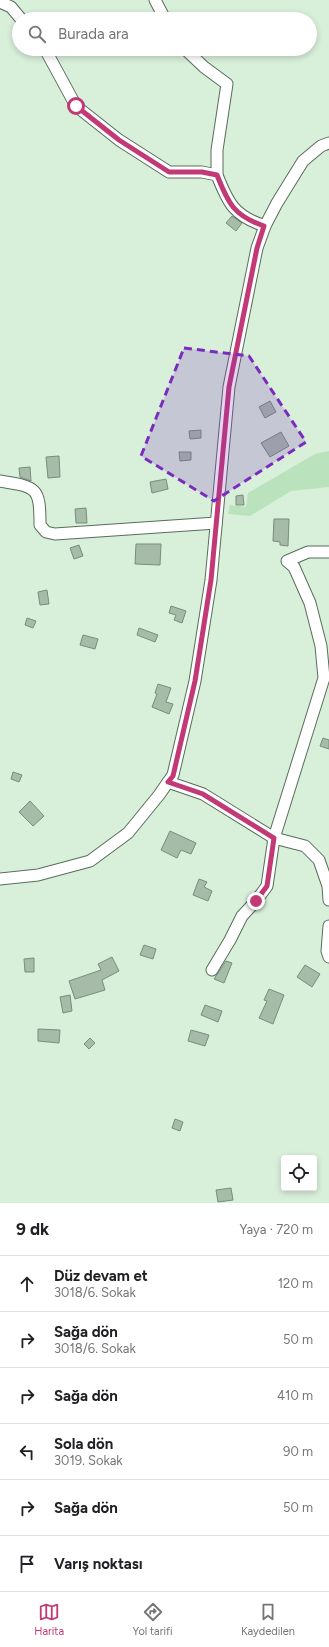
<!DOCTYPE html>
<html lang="tr">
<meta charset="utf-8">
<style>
:root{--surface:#fff;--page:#f6f6f6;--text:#202124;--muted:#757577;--line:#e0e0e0;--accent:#c23a75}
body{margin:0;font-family:Figtree,sans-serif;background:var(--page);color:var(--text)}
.controls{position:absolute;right:12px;bottom:12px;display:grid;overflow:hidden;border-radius:4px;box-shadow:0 2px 6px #0003}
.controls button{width:36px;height:36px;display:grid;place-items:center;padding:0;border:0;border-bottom:1px solid var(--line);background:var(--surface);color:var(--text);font:20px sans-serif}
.stop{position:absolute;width:12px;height:12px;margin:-9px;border:3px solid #c23a75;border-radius:50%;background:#fff}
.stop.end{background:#c23a75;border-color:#fff;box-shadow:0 1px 4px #0008}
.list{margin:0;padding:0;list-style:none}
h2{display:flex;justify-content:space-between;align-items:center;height:52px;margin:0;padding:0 16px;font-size:17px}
h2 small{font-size:13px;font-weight:400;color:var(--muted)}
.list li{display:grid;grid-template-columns:26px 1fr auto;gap:12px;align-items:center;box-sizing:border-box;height:56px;padding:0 16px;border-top:1px solid var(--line)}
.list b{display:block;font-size:15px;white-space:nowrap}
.list p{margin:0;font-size:13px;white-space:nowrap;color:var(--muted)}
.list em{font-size:13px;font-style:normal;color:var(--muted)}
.icon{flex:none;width:22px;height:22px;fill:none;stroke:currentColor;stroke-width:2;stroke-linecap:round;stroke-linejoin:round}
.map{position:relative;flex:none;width:329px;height:1203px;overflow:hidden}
.search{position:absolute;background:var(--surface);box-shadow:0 2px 6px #0003;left:12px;right:12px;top:12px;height:44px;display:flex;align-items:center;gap:10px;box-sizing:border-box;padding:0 14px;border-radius:22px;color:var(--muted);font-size:15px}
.sheet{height:388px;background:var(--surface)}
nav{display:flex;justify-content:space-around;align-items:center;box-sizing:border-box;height:56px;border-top:1px solid var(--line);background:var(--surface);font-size:11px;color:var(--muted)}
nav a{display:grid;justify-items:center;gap:2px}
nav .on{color:var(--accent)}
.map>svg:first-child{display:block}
.green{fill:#b9e2bd}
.building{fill:#a6bca8;stroke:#788d7a}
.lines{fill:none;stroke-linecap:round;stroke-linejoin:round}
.minor-casing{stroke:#596d5b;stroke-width:13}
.minor{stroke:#fff;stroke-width:11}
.route{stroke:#c23a75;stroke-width:5}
.marked{fill:#7b2cbf;fill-opacity:0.2;stroke:#7b2cbf;stroke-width:3;stroke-dasharray:8 5;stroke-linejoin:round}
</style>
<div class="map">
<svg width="329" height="1203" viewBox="0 0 329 1203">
<rect width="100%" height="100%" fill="#d8efda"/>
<polygon class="green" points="329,451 329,487 291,491 250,516 228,514 230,505 246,507 248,493 315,454"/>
<g class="building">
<polygon points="232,216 242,223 236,231 226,223"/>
<polygon points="270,401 276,412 265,418 259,407"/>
<polygon points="201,430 201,438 190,439 189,431"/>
<polygon points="281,432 289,446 270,457 261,443"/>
<polygon points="179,452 191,452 191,460 180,461"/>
<polygon points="59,456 60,477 48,478 46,457"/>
<polygon points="30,467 31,481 20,477 19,468"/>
<polygon points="166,479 168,489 152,493 150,482"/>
<polygon points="243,495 244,505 236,505 236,496"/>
<polygon points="86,508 87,523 76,523 75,509"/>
<polygon points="274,519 289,519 288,546 280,545 280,542 273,541"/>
<polygon points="136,544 161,544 160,565 135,564"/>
<polygon points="79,545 83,556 74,559 70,548"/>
<polygon points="47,590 49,604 40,605 38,592"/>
<polygon points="171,606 186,611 182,623 174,620 176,615 169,613"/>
<polygon points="27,618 36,621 33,628 25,625"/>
<polygon points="139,628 158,635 155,642 137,635"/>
<polygon points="83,635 98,639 95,649 80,645"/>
<polygon points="158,684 171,688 166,702 173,704 169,714 152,707 157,694 155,693"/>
<polygon points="323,738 329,740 329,749 320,746"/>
<polygon points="13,772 22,775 19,782 11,779"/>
<polygon points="30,801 44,816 33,826 19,812"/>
<polygon points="170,831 196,843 191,854 181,850 177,858 161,850"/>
<polygon points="199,879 207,882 204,887 212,891 208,901 193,895"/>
<polygon points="144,945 156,949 153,959 140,955"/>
<polygon points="112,957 119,971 102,980 105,990 75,999 69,981 101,970 98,964"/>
<polygon points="34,958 34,972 25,972 24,959"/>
<polygon points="226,961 232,963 224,983 214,979"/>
<polygon points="305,965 320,974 312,987 297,977"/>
<polygon points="269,989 284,995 273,1024 259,1018 267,1001 264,1000"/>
<polygon points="70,995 72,1011 63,1013 60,997"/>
<polygon points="205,1005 222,1011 218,1022 201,1015"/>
<polygon points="38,1029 60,1030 59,1043 38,1041"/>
<polygon points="191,1030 209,1035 205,1046 188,1041"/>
<polygon points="90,1038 95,1043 89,1049 84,1044"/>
<polygon points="175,1119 183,1122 180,1131 172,1128"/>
<polygon points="231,1188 233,1200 218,1202 216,1190"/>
</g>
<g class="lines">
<g class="minor-casing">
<g id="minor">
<polyline points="155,0 165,19"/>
<polyline points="0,2 11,7 21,19"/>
<path d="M45,49L76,106L119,140L169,172H202L217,175C228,203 234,216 265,226"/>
<polyline points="185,49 204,67 227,84 217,150 217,175"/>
<path d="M0,481C37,487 40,487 40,525L46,532L55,534L216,523"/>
<polyline points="168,782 203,794 274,838 305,846 319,860 328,886 329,900"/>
<polyline points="0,879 38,875 90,861 128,833 159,795 173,775 195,681 211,580 229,387 257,248 265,226 277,203 303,161 321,146 329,143"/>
<polyline points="329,926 327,951 329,957"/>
<polyline points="212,970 230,940 242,916 256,901 267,886 274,838 324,678 321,646 310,603 294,567 287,561 308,552 329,552"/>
</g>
</g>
<use href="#minor" class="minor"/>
</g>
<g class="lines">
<path class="route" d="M76,106L119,140L169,172H202L217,175C228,203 234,216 264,226L257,248L229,387L211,580L195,681L173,776L168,782L203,794L274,838L267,886L256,901"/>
</g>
<path class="marked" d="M184,348L249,356L306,442L214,501L141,456Z"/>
</svg>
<div class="controls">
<button><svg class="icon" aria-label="locate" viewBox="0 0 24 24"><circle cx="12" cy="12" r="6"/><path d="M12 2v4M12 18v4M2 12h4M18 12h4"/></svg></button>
</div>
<div class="stop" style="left:76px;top:106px"></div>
<div class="stop end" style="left:256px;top:901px"></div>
<div class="search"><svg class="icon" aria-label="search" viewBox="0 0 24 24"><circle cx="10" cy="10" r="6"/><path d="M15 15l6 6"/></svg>Burada ara</div>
</div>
<section class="sheet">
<h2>9 dk<small>Yaya · 720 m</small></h2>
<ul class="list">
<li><svg class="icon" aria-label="ahead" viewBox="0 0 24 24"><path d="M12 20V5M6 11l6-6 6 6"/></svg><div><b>Düz devam et</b><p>3018/6. Sokak</p></div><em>120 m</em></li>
<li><svg class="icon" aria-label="right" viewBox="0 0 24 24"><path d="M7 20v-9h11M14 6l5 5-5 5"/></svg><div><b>Sağa dön</b><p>3018/6. Sokak</p></div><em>50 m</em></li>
<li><svg class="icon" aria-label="right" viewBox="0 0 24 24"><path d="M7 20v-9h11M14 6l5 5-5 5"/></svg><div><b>Sağa dön</b></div><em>410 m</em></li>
<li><svg class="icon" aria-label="left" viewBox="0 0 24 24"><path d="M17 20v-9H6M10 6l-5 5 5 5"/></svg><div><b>Sola dön</b><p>3019. Sokak</p></div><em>90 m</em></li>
<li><svg class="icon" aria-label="right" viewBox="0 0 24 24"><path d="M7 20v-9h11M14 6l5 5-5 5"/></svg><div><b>Sağa dön</b></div><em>50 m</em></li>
<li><svg class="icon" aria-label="arrive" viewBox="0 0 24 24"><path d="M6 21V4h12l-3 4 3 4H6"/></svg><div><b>Varış noktası</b></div></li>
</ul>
</section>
<nav>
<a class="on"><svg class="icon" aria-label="map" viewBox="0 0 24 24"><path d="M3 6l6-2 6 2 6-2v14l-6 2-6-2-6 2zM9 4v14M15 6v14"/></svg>Harita</a>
<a><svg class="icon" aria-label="directions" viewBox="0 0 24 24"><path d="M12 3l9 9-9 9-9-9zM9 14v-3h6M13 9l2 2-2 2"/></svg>Yol tarifi</a>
<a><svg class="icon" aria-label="saved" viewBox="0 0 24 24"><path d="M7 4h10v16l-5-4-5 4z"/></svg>Kaydedilen</a>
</nav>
